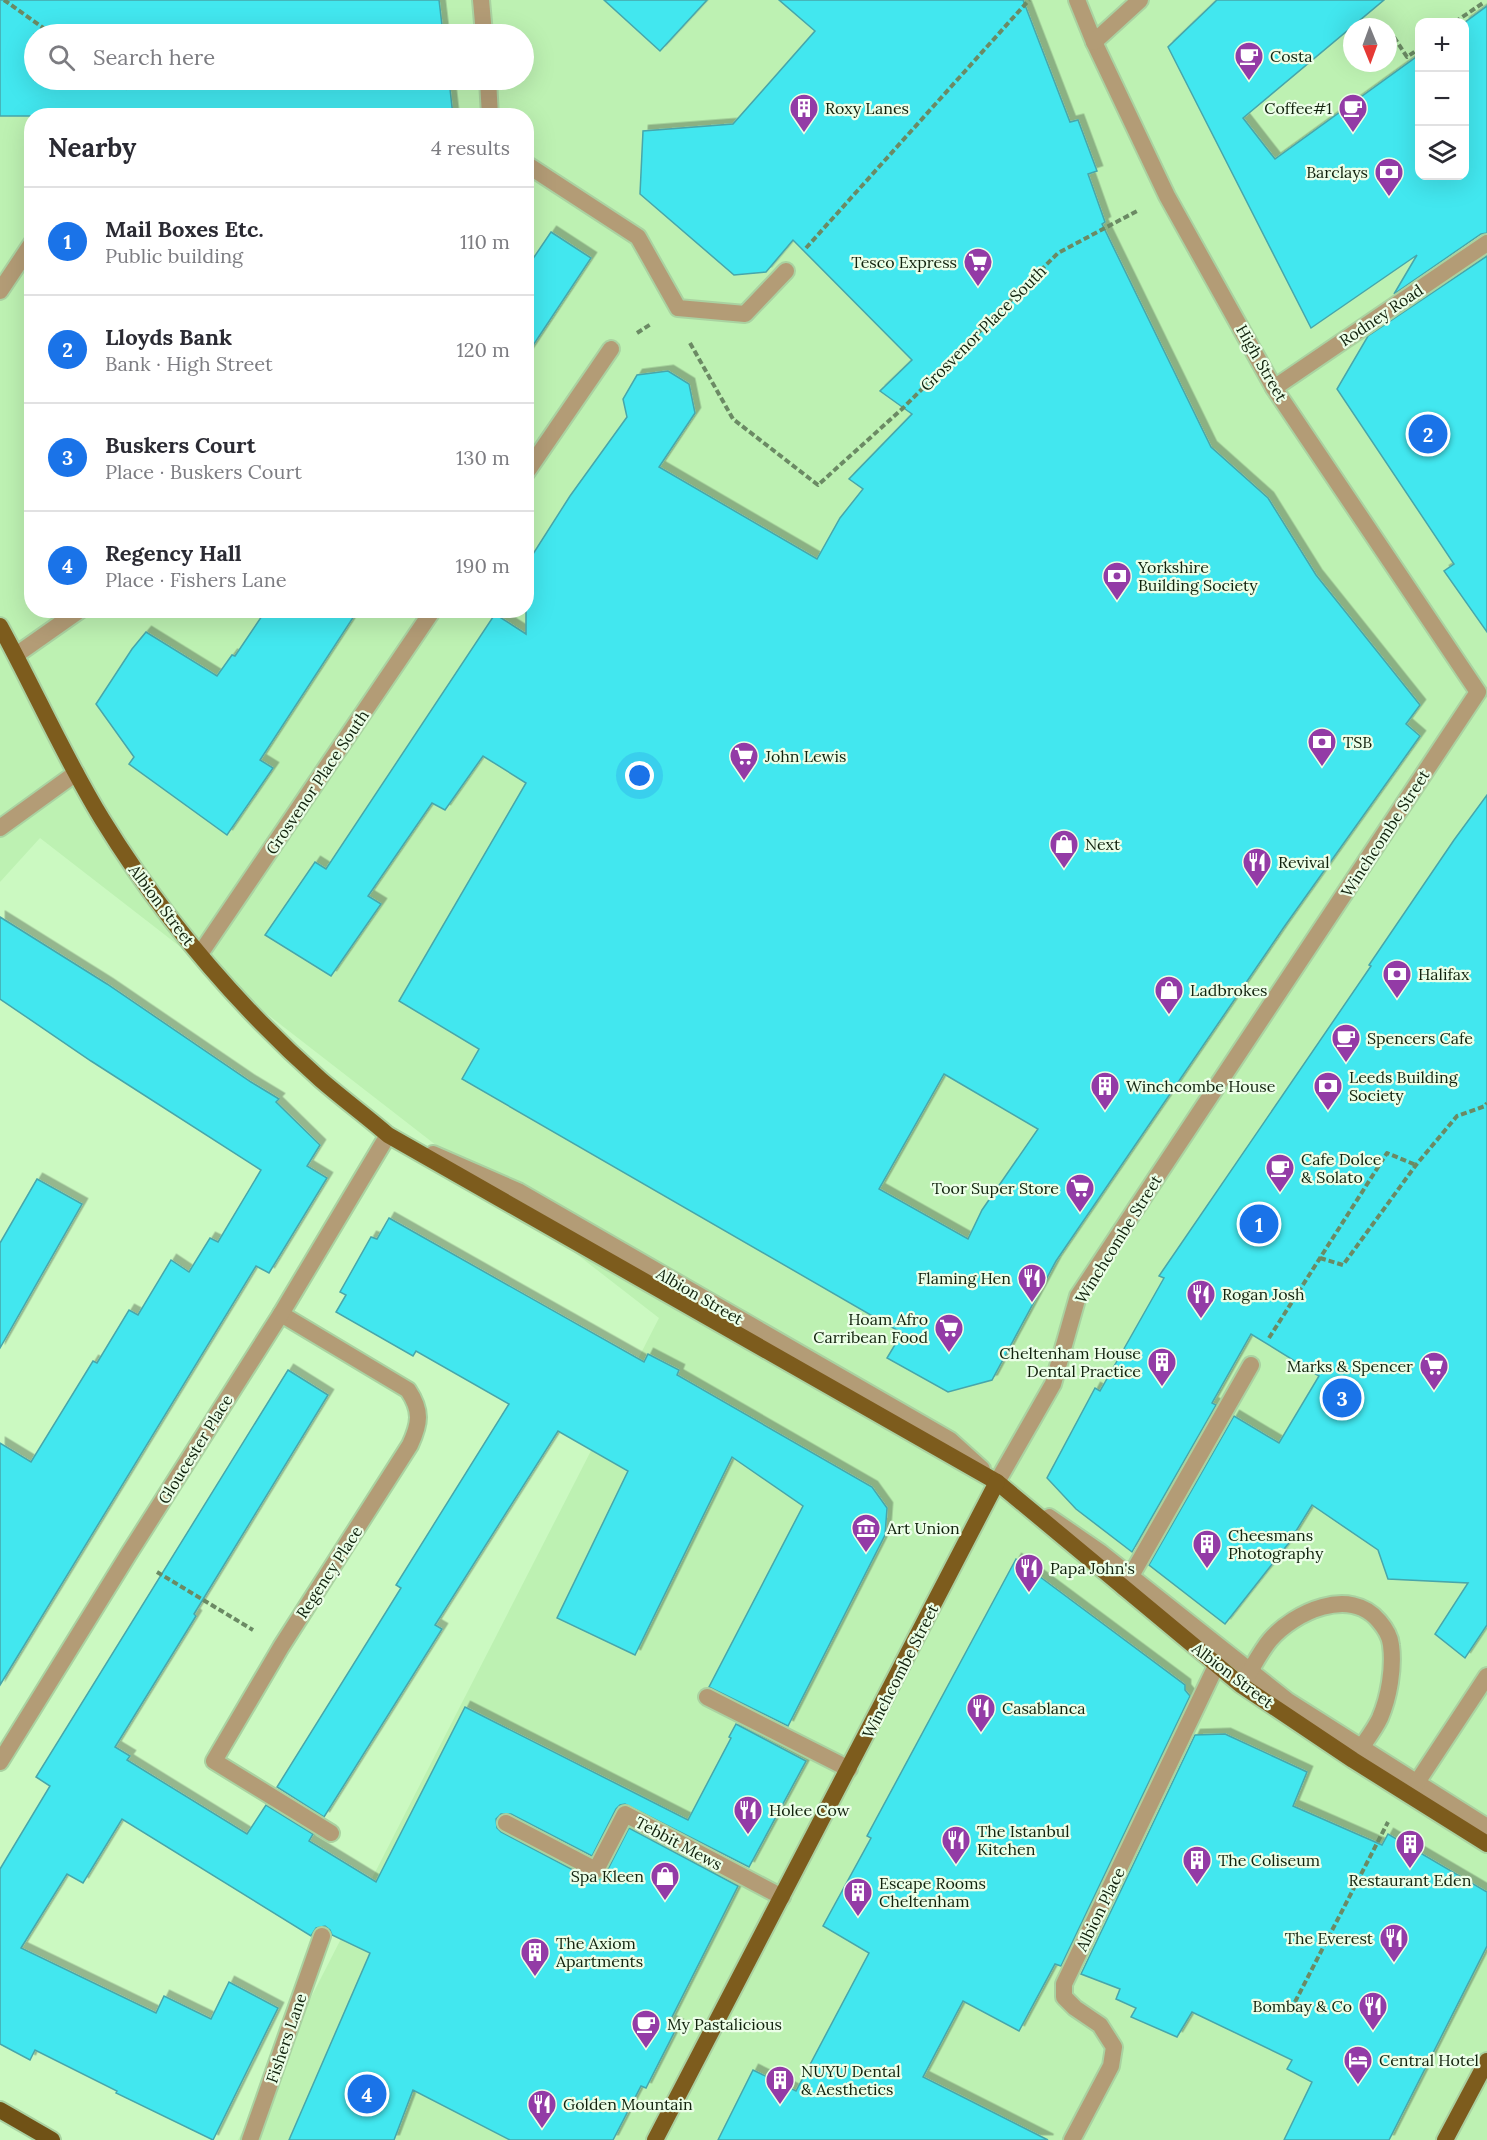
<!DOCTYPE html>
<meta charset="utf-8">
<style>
:root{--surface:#fff;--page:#f2f2f3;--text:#2b2b33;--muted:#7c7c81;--line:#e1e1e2;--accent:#1a73e8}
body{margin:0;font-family:Lora,serif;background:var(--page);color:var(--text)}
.controls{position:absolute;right:18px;top:18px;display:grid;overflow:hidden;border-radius:12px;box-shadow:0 6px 24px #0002}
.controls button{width:54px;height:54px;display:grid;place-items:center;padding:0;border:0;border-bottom:2px solid var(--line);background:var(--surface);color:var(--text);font:30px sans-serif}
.compass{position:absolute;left:1343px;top:18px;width:54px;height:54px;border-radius:50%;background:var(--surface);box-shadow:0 6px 24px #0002;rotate:179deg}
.you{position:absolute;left:640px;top:776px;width:21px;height:21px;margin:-15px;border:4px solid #fff;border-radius:50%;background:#1a73e8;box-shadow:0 0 0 9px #1a73e833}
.badge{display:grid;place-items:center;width:39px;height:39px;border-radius:50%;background:var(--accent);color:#fff;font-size:20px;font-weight:700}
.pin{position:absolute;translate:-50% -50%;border:3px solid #fff;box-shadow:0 2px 6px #0006}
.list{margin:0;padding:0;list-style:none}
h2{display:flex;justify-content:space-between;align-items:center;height:78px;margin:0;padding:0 24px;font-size:26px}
h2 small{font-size:20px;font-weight:400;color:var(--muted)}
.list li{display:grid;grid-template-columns:39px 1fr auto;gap:18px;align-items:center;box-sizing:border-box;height:108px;padding:0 24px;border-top:2px solid var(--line)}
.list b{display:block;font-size:22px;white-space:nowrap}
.list p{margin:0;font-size:20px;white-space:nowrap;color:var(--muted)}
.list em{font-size:20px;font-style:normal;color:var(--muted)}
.icon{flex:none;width:33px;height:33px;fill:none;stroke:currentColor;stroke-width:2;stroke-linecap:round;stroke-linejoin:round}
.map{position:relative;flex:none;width:1487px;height:2140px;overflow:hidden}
.search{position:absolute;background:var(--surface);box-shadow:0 6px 24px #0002;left:24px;top:24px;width:510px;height:66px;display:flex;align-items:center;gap:15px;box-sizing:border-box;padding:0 21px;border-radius:33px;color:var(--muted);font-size:22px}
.panel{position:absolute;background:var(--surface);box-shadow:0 6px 24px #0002;left:24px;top:108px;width:510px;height:510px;border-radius:24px}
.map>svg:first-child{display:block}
.built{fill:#bdf1b2;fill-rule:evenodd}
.building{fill:#42e7ef;stroke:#47a6ab;stroke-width:1.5;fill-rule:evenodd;filter:url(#shadow)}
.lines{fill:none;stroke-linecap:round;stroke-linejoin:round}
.service-casing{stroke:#aad2a1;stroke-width:20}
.pedestrian-casing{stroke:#aad2a1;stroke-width:20}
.minor-casing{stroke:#aad2a1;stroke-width:20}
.primary-casing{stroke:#aad2a1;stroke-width:20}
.trunk-casing{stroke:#aad2a1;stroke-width:20}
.path{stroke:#6b8a64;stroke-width:4;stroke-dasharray:6 3;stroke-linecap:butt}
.service{stroke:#b39c76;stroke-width:16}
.pedestrian{stroke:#b39c76;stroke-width:16}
.minor{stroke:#b39c76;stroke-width:16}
.primary{stroke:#7d5c1d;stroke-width:16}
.trunk{stroke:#705216;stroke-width:16}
.labels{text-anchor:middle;stroke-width:4.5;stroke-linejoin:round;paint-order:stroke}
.poi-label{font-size:16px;fill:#11220d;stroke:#ebfee7;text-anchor:start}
.street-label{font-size:16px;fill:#11220d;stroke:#ebfee7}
</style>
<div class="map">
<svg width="1487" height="2140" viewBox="0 0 1487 2140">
<defs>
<filter id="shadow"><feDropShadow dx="5.5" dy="-5.5" stdDeviation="0" flood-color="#0004"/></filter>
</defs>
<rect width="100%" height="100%" fill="#cbf9c1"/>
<path class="built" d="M0,0H1487V2140H238L659,1318L40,838L0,882ZM1420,22H1464V176H1420ZM1352,27H1388V63H1352ZM34,34H524V80H34ZM32,116H526V610H32Z"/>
<g class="building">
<polygon points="0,0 439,0 443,34 34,34 34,80 449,80 453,116 0,116"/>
<polygon points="604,0 707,0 660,51"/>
<path d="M779,0H1023L1070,122L1078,120L1097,171L1088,174L1105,222L1102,224L1211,447L1268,498L1316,575L1420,705L1406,724L1420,736L1284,927L1056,1261L992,1380L948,1392L887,1358L902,1333L462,1079L479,1049L399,1001L526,783L483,756L445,810L432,803L368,896L381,904L331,976L265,935L315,862L326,869L495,614L526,634V565L570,496L627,417L623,399L637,375L668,371L689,384L695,413L659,467L817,559L840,518L863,489L849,479L912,414L880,391L912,360L793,240L766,272L734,275L640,194L643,131L733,124L815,31ZM944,1074L1038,1129L982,1210L968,1239L879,1189Z"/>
<polygon points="1217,0 1384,0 1243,118 1275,159 1419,55 1419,176 1464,176 1464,23 1487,6 1487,233 1481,234 1394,294 1417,255 1311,328 1168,47"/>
<polygon points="551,232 591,258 526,356 526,269"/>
<polygon points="1487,256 1487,632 1444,571 1454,564 1337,389 1368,336"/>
<polygon points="266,610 358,610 260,760 273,768 227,835 129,764 134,757 96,704 132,649 146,632 217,676 232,655 235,656"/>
<polygon points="1487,795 1487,1625 1465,1658 1435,1634 1468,1583 1388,1579 1378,1550 1312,1505 1288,1544 1225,1624 1149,1565 1234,1416 1279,1443 1319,1376 1251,1334 1212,1403 1216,1405 1132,1552 1076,1509 1047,1478 1095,1388 1100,1391 1164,1278 1159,1276 1371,966 1369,965 1454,840"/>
<polygon points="0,917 107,984 251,1082 279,1099 276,1102 320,1145 307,1166 327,1178 269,1273 256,1266 0,1685 0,1443 31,1462 93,1361 97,1363 129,1310 138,1315 171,1260 189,1272 210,1238 218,1242 261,1170 91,1061 0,999"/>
<polygon points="37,1179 82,1204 0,1348 0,1243"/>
<polygon points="389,1218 644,1362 648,1354 679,1370 677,1375 872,1487 887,1508 885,1535 788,1726 709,1687 803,1506 732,1457 635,1655 557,1618 628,1471 558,1431 435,1625 442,1629 324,1817 277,1787 401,1588 396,1585 509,1404 416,1351 413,1356 336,1312 346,1295 340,1292 371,1237 377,1239"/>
<polygon points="288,1370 328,1395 194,1614 196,1616 115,1747 130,1756 127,1760 247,1834 266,1805 313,1834 309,1841 376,1882 465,1707 688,1820 731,1738 729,1737 736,1724 806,1761 749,1867 625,1804 620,1805 616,1809 592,1856 511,1814 501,1814 496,1819 497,1828 501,1832 592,1880 597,1880 605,1875 629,1828 738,1886 670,2021 678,2025 646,2088 641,2086 613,2140 510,2140 413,2090 394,2140 289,2140 370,1953 332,1935 330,1930 325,1926 316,1928 311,1936 122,1819 83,1883 67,1874 21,1948 156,2013 164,1996 211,2019 229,1982 278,2008 213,2140 116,2093 117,2091 35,2050 30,2060 0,2044 0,1869 50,1786 36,1777"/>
<polygon points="1016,1559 1185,1685 1185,1690 1190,1696 1061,1966 1055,1964 1019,2031 963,2001 923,2077 1048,2140 718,2140 753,2070 796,2091 869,1953 823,1926 871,1838 867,1836"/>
<polygon points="1225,1734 1307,1772 1293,1806 1382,1845 1388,1834 1487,1892 1487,1946 1389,2140 1284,2140 1312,2082 1287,2069 1292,2060 1192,2012 1177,2037 1131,2017 1136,2008 1116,1999 1120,1989 1081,1974 1195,1735"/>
</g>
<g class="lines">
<g class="service-casing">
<g id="service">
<polyline points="0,291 32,243"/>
<polyline points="433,1154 518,1191 950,1440 982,1469"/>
<path d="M281,1314L408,1390C422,1411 420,1423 410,1445L281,1647L214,1761L331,1833"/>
<polyline points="1049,1517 1100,1552 1288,1701 1487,1827"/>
<path d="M1245,1679C1253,1667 1260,1652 1270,1640C1294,1612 1350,1586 1379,1621C1385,1628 1390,1635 1391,1645C1394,1668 1389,1697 1380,1718C1374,1731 1363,1744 1355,1757"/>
<polyline points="1412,1790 1487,1676"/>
<polyline points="506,1823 596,1870 625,1814 782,1897"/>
<polyline points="1072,2140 1111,2066 1114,2047 1100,2025 1075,2008 1064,1997 1064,1984 1217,1664"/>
</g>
</g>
<g class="pedestrian-casing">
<g id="pedestrian">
<polyline points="1077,0 1094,42 1167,196 1274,388"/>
<polyline points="1094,42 1140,0"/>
</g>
</g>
<g class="minor-casing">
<g id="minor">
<polyline points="481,0 484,34"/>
<polyline points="488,80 490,116"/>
<polyline points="526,164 638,237 678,308 745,314 786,271"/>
<polyline points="526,473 611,349"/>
<polyline points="16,655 80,610"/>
<polyline points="0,828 76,773"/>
<polyline points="200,954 433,610"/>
<polyline points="997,1482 1053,1384 1078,1296 1478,692 1274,388 1487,243"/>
<polyline points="1124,1588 1251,1365"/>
<polyline points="707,1697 849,1769"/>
<polyline points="0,1762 128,1555 281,1314 388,1135"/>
<polyline points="250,2140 322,1936"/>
</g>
</g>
<g class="primary-casing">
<g id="primary">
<path d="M0,626C35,690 64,757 102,819C161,915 237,1005 321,1080C343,1099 366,1116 388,1135L997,1482L1241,1685L1353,1760L1487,1844"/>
<polyline points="655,2140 997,1482"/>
<polyline points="1445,2140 1487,2061"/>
</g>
</g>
<g class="trunk-casing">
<polyline id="trunk" points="0,2110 52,2140"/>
</g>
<g class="path">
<polyline points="4,0 52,34"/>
<polyline points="1455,22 1483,3"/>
<polyline points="1394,37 1407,57 1420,48"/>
<polyline points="115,80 128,89"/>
<polyline points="806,248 1029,0"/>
<polyline points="637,333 651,324"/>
<polyline points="690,343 733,419 818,485 902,409 1058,253 1137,211"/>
<polyline points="1320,1258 1343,1265 1416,1165 1457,1116 1485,1106 1487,1103"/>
<polyline points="1269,1338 1387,1153 1416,1165"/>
<polyline points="157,1572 253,1630"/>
<polyline points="1295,2002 1388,1822"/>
</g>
<use href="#service" class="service"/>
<use href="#pedestrian" class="pedestrian"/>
<use href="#minor" class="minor"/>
<use href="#primary" class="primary"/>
<use href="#trunk" class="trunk"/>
</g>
<defs>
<g id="cafe-pin" transform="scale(1.5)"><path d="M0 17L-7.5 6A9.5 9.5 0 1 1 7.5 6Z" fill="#933ba6" stroke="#ebfee7"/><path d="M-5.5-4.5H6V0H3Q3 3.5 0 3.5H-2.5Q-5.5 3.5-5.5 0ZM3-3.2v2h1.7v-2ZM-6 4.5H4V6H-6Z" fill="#fff"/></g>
<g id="building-pin" transform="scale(1.5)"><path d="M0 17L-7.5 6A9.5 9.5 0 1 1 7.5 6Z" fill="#933ba6" stroke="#ebfee7"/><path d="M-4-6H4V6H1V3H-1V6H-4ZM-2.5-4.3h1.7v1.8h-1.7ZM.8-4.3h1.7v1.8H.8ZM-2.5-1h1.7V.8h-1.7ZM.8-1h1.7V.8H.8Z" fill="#fff"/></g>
<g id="bank-pin" transform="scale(1.5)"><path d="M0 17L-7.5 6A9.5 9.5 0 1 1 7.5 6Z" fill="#933ba6" stroke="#ebfee7"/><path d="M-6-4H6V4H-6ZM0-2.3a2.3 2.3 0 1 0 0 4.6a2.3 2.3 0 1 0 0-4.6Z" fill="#fff"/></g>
<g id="supermarket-pin" transform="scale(1.5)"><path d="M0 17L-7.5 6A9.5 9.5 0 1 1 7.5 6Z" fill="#933ba6" stroke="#ebfee7"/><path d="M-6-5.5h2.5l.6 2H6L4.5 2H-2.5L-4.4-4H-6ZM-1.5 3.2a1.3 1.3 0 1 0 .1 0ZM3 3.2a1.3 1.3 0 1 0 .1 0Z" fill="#fff"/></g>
<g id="shop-pin" transform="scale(1.5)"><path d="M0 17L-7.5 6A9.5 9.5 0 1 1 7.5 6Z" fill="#933ba6" stroke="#ebfee7"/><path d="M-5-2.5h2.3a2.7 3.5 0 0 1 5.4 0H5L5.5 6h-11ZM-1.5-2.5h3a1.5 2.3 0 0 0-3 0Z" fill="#fff"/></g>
<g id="restaurant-pin" transform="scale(1.5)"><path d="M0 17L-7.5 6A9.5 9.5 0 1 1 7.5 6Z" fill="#933ba6" stroke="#ebfee7"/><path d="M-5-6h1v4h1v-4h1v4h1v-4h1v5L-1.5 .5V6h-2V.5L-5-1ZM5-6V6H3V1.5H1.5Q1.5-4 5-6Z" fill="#fff"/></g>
<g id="museum-pin" transform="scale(1.5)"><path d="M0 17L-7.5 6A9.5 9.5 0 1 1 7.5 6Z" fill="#933ba6" stroke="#ebfee7"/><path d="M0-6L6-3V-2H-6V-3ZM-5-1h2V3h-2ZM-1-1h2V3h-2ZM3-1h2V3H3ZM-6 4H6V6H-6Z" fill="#fff"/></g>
<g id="hotel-pin" transform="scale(1.5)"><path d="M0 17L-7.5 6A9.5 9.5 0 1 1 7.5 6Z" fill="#933ba6" stroke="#ebfee7"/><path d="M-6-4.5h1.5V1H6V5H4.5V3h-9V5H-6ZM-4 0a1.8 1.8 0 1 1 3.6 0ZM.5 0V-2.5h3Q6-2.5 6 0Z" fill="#fff"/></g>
</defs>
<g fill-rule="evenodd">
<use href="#cafe-pin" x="1249" y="56"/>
<use href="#building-pin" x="804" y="108"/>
<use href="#cafe-pin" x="1353" y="108"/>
<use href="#bank-pin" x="1389" y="172"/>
<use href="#supermarket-pin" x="978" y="262"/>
<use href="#bank-pin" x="1117" y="576"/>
<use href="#bank-pin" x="1322" y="742"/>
<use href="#supermarket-pin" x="744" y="756"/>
<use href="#shop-pin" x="1064" y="844"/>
<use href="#restaurant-pin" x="1257" y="862"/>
<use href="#bank-pin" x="1397" y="974"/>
<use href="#shop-pin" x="1169" y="990"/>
<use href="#cafe-pin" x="1346" y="1038"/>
<use href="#building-pin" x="1105" y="1086"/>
<use href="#bank-pin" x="1328" y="1086"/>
<use href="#cafe-pin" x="1280" y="1168"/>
<use href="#supermarket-pin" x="1080" y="1188"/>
<use href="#restaurant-pin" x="1032" y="1278"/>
<use href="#restaurant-pin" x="1201" y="1294"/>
<use href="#supermarket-pin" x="949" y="1328"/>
<use href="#building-pin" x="1162" y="1362"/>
<use href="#supermarket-pin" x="1434" y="1366"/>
<use href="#museum-pin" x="866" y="1528"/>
<use href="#building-pin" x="1207" y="1544"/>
<use href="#restaurant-pin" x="1029" y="1568"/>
<use href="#restaurant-pin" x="981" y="1708"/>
<use href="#restaurant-pin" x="748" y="1810"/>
<use href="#restaurant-pin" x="956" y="1840"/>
<use href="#building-pin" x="1410" y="1844"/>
<use href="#building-pin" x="1197" y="1860"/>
<use href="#shop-pin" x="665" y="1876"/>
<use href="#building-pin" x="858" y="1892"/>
<use href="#restaurant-pin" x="1394" y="1938"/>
<use href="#building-pin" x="535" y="1952"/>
<use href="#restaurant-pin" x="1373" y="2006"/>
<use href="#cafe-pin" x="646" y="2024"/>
<use href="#hotel-pin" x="1358" y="2060"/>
<use href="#building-pin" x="780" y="2080"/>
<use href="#restaurant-pin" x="542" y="2104"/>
</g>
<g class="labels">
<g class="poi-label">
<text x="1270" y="62">Costa</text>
<text x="825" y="114">Roxy Lanes</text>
<text x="1332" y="114" text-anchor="end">Coffee#1</text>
<text x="1368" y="178" text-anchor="end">Barclays</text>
<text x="957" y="268" text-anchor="end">Tesco Express</text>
<text x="1138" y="573">Yorkshire<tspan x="1138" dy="18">Building Society</tspan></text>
<text x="1343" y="748">TSB</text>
<text x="765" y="762">John Lewis</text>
<text x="1085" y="850">Next</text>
<text x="1278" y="868">Revival</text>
<text x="1418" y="980">Halifax</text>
<text x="1190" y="996">Ladbrokes</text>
<text x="1367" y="1044">Spencers Cafe</text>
<text x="1349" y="1083">Leeds Building<tspan x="1349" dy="18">Society</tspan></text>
<text x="1126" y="1092">Winchcombe House</text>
<text x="1301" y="1165">Cafe Dolce<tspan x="1301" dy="18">&amp; Solato</tspan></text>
<text x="1059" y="1194" text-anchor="end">Toor Super Store</text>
<text x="1011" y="1284" text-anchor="end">Flaming Hen</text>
<text x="1222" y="1300">Rogan Josh</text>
<text x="928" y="1325" text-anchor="end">Hoam Afro<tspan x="928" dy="18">Carribean Food</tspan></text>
<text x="1141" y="1359" text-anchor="end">Cheltenham House<tspan x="1141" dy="18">Dental Practice</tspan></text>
<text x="1413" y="1372" text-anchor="end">Marks &amp; Spencer</text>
<text x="887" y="1534">Art Union</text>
<text x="1228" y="1541">Cheesmans<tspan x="1228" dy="18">Photography</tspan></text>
<text x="1050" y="1574">Papa John's</text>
<text x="1002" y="1714">Casablanca</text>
<text x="769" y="1816">Holee Cow</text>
<text x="977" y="1837">The Istanbul<tspan x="977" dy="18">Kitchen</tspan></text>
<text x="1218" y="1866">The Coliseum</text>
<text x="644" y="1882" text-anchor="end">Spa Kleen</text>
<text x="1410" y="1886" text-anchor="middle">Restaurant Eden</text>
<text x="879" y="1889">Escape Rooms<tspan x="879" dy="18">Cheltenham</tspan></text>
<text x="1373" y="1944" text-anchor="end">The Everest</text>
<text x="556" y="1949">The Axiom<tspan x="556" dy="18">Apartments</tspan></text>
<text x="1352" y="2012" text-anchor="end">Bombay &amp; Co</text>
<text x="667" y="2030">My Pastalicious</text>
<text x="1379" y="2066">Central Hotel</text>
<text x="801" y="2077">NUYU Dental<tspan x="801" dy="18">&amp; Aesthetics</tspan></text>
<text x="563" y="2110">Golden Mountain</text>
</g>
<g class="street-label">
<text transform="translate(1381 315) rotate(-34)" y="6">Rodney Road</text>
<text transform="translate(983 328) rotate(-45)" y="6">Grosvenor Place South</text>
<text transform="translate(1262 363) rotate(60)" y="6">High Street</text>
<text transform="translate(317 782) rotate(-56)" y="6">Grosvenor Place South</text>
<text transform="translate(1385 833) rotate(-57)" y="6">Winchcombe Street</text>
<text transform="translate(162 905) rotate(53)" y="6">Albion Street</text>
<text transform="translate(1118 1239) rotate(-58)" y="6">Winchcombe Street</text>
<text transform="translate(700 1296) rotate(30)" y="6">Albion Street</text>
<text transform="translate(195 1449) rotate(-58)" y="6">Gloucester Place</text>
<text transform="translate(329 1572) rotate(-57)" y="6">Regency Place</text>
<text transform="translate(900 1671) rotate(-63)" y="6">Winchcombe Street</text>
<text transform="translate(1233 1675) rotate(37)" y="6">Albion Street</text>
<text transform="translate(679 1843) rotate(28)" y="6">Tebbit Mews</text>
<text transform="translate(1100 1909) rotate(-64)" y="6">Albion Place</text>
<text transform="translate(286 2038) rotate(-71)" y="6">Fishers Lane</text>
</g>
</g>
</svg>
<div class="controls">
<button>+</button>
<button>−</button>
<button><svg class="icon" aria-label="layers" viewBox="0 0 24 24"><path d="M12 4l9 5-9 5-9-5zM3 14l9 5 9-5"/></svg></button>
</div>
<svg class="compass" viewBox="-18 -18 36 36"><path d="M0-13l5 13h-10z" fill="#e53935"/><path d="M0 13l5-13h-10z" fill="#7c7c81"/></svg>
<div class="you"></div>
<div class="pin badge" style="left:1259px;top:1224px">1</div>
<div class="pin badge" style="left:1428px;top:434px">2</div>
<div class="pin badge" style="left:1342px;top:1398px">3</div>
<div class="pin badge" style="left:367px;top:2094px">4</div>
<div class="search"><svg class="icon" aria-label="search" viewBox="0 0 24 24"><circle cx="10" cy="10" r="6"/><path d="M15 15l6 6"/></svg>Search here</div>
<section class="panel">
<h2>Nearby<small>4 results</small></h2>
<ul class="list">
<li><span class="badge">1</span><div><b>Mail Boxes Etc.</b><p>Public building</p></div><em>110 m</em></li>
<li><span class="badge">2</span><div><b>Lloyds Bank</b><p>Bank · High Street</p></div><em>120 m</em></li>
<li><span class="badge">3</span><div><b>Buskers Court</b><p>Place · Buskers Court</p></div><em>130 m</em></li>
<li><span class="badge">4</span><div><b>Regency Hall</b><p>Place · Fishers Lane</p></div><em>190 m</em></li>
</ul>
</section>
</div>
